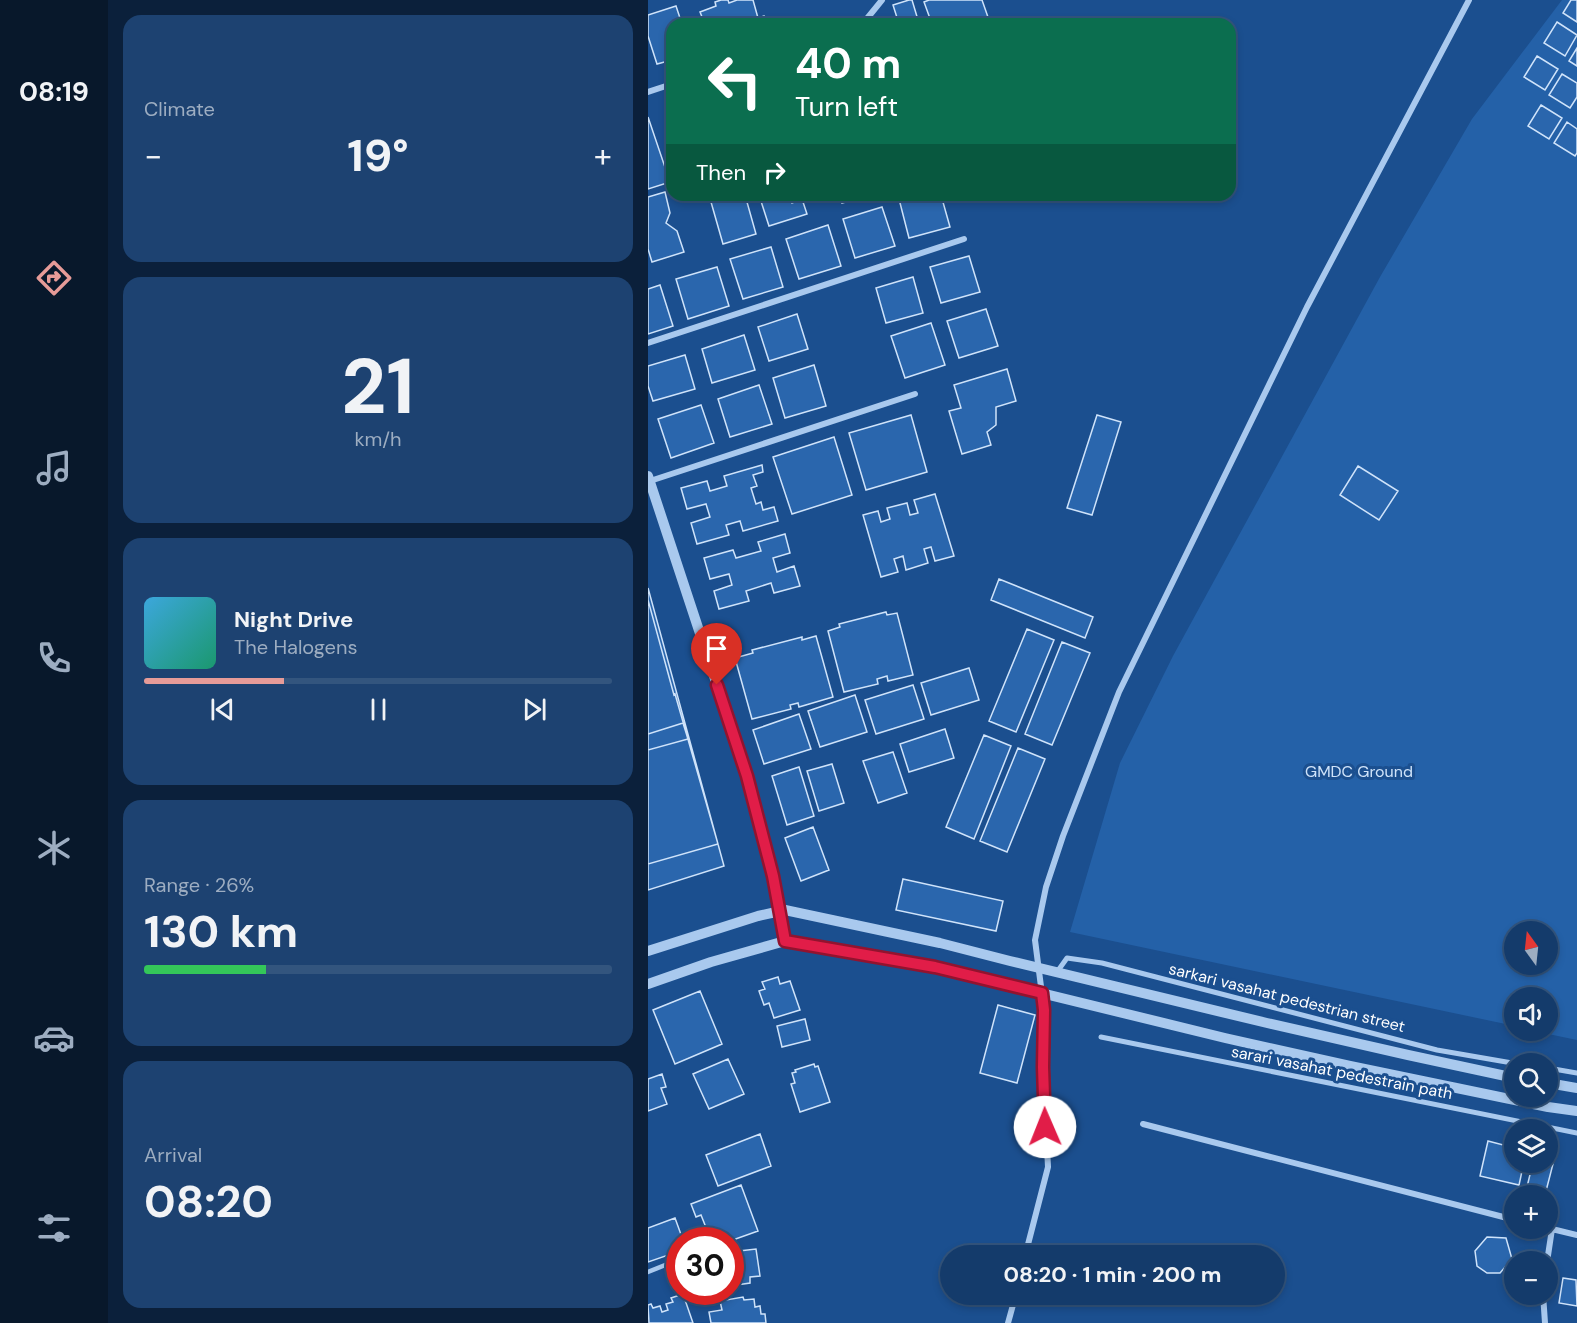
<!DOCTYPE html>
<html lang="en">
<head>
<meta charset="utf-8">
<style>
  :root { --surface:#143b6b; --page:#1d4271; --text:#f1f3f6; --muted:#9dadc1; --line:#33557e; --accent:#e69b98 }
  body { margin:0; font-family:"DM Sans",sans-serif; background:var(--page); color:var(--text); height:100vh; display:flex; flex-direction:column; font-size:22px; white-space:nowrap }
  * { box-sizing:border-box; margin:0 }
  p { font-size:20px; color:var(--muted) }
  .icon { flex:none; width:33px; height:33px; fill:none; stroke:currentColor; stroke-width:2; stroke-linecap:round; stroke-linejoin:round }
  .map { position:relative; flex:1; overflow:hidden }
  .details { display:flex; flex-direction:column; gap:15px; padding:15px; background:#0b203b; width:540px }
  .details>* { flex:none }
  .hud { position:absolute; left:18px; top:18px; width:570px; height:183px; border-radius:18px; box-shadow:0 3px 9px #0003,0 0 0 2px var(--line); background:#0b6e4f; color:#fff; overflow:hidden }
  .needle { width:39px; rotate:345deg }
  .fabs { position:absolute; left:856px; top:921px; display:grid; gap:12px }
  .fabs a { display:grid; place-items:center; width:54px; height:54px; border-radius:50%; background:var(--surface); box-shadow:0 3px 9px #0003,0 0 0 2px var(--line); font-size:30px }
  .speed { position:absolute; left:18px; top:1227px; display:flex; gap:12px; font-size:30px; font-weight:700; text-align:center }
  .speed>* { display:grid; place-content:center; width:78px; height:78px; border-radius:50%; background:var(--surface); box-shadow:0 3px 9px #0003,0 0 0 2px var(--line); line-height:1 }
  .speed .limit { border:9px solid #d22; background:#fff; color:#111 }
  .pin { position:absolute; display:grid; place-items:center; width:51px; height:51px; color:#fff; margin:-62px -26px; border-radius:50% 50% 50% 0; rotate:-45deg; box-shadow:0 0 6px #0007 }
  .pin .icon { rotate:45deg }
  .me { position:absolute; width:66px; margin:-33px; rotate:359deg; stroke-linejoin:round; filter:drop-shadow(0 0 4px #0008) }
  .turn { display:flex; align-items:center; gap:21px; height:126px; padding:0 30px; font-size:27px }
  .turn .icon { width:78px; height:78px; stroke-width:2.5 }
  .turn b { display:block; font-size:42px; line-height:51px }
  .then { display:flex; align-items:center; height:57px; padding:0 30px; background:#0003; gap:12px; font-size:22px }
  .big { font-size:45px; font-weight:700; line-height:1.1 }
  .details .card { flex:1; display:flex; flex-direction:column; justify-content:center; gap:9px; min-width:0; padding:0 21px; border-radius:18px; background:var(--page) }
  .details .dial { align-items:center; gap:0 }
  .dial b { font-size:78px; line-height:1 }
  .song { display:flex; align-items:center; gap:18px }
  .cover { width:72px; height:72px; border-radius:9px; background:linear-gradient(135deg,hsl(200 70% 55%),hsl(160 70% 35%)) }
  .played { height:6px; border-radius:3px; background:linear-gradient(90deg,var(--accent) 30%,var(--line) 30%) }
  .keys { display:flex; justify-content:space-around; direction:ltr }
  .heat { display:flex; justify-content:space-between; align-items:center; font-size:33px; direction:ltr }
  .charge { height:9px; border-radius:4px; background:linear-gradient(90deg,#34c759 26%,var(--line) 0) }
  .trip { position:absolute; left:292px; top:1245px; width:345px; height:60px; border-radius:30px; background:var(--surface); box-shadow:0 3px 9px #0003,0 0 0 2px var(--line); font-weight:700; line-height:60px; text-align:center }
  main { display:flex; flex:1; min-height:0 }
  .menu { display:flex; flex-direction:column; width:108px; justify-content:space-around; align-items:center; background:#08182b; color:var(--muted) }
  .menu .icon { width:42px; height:42px }
  .menu .current { color:var(--accent) }
  .menu b { font-size:27px; color:var(--text) }
  .map>svg:first-child { display:block }
</style>
</head>
<body>
<main>
<nav class="menu">
<b>08:19</b>
<svg class="icon current" aria-label="directions" viewBox="0 0 24 24"><path d="M12 3l9 9-9 9-9-9zM9 14v-3h6M13 9l2 2-2 2"/></svg>
<svg class="icon" aria-label="music" viewBox="0 0 24 24"><path d="M9 18V5l10-2v13"/><circle cx="6" cy="18" r="3"/><circle cx="16" cy="16" r="3"/></svg>
<svg class="icon" aria-label="phone" viewBox="0 0 24 24"><path d="M5 4h4l2 5-3 2q2 4 5 5l2-3 5 2v4C11 20 4 13 5 4z"/></svg>
<svg class="icon" aria-label="climate" viewBox="0 0 24 24"><path d="M12 3v18M4 7l16 10M4 17L20 7"/></svg>
<svg class="icon" aria-label="car" viewBox="0 0 24 24"><path d="M5 17H2v-5l4-1 3-4h7l3 4 3 1v5h-3M9 17h6M6 11h13"/><circle cx="7" cy="17" r="2"/><circle cx="17" cy="17" r="2"/></svg>
<svg class="icon" aria-label="filters" viewBox="0 0 24 24"><path d="M4 7h16M4 17h16"/><circle cx="9" cy="7" r="2"/><circle cx="15" cy="17" r="2"/></svg>
</nav>
<section class="details">
<div class="card"><p>Climate</p>
<div class="heat"><a>−</a><b class="big">19°</b><a>+</a></div>
</div>
<div class="card dial"><b>21</b><p>km/h</p></div>
<div class="card">
<div class="song"><i class="cover"></i><div><b>Night Drive</b><p>The Halogens</p></div></div>
<div class="played"></div>
<div class="keys"><svg class="icon" aria-label="previous" viewBox="0 0 24 24"><path d="M18 5L8 12l10 7zM5 5v14"/></svg><svg class="icon" aria-label="pause" viewBox="0 0 24 24"><path d="M8 5v14M16 5v14"/></svg><svg class="icon" aria-label="next" viewBox="0 0 24 24"><path d="M6 5l10 7-10 7zM19 5v14"/></svg></div>
</div>
<div class="card"><p>Range · 26%</p><b class="big">130 km</b><div class="charge"></div></div>
<div class="card"><p>Arrival</p><b class="big">08:20</b></div>
</section>
<div class="map">
<svg width="929" height="1323" viewBox="0 0 929 1323">
  <rect width="100%" height="100%" fill="#1b4f8f"/>
  <path fill="#2461a8" fill-rule="evenodd" d="M914,0H929V1040L886,1031L900,1030V998H867V1026L422,932L472,763L525,656L732,277L824,119ZM867,932H900V964H867Z"/>
  <path fill="#2a66ad" stroke="#cfe3fa" stroke-width="1.5" d="M73,0H80L81,3L89,0H105L110,18L116,16L119,24H50L48,18L54,17L52,12L68,6L67,2Z
    M261,0H264L270,20L251,24L245,5Z
    M281,0H334L341,20L329,24H284L276,2Z
    M923,0H929V22L915,13Z
    M28,6L34,24H24V60L9,64L0,36V15Z
    M909,22L929,35L917,56L896,43Z
    M929,48V66L921,61Z
    M889,56L910,69L897,90L876,77Z
    M914,74L929,83V97L922,108L901,95Z
    M893,105L914,118L901,139L880,126Z
    M0,117L22,182L0,189Z
    M919,122L929,129V153L927,156L906,143Z
    M17,192L22,213L18,223L29,231L36,252L4,262L0,249V197Z
    M61,195H97L108,234L75,244Z
    M111,195H142L144,203L154,199L159,214L121,226Z
    M192,195H223L194,203Z
    M265,195H293L302,227L261,238L251,199Z
    M234,207L247,246L207,258L195,219Z
    M180,225L193,266L151,279L138,239Z
    M123,247L135,287L95,299L82,259Z
    M321,256L332,292L293,303L282,267Z
    M69,267L81,306L40,319L28,279Z
    M265,277L275,313L238,323L228,288Z
    M12,285L25,326L0,334V289Z
    M338,309L350,346L311,358L299,321Z
    M149,314L160,349L121,361L110,327Z
    M283,323L297,365L257,378L243,336Z
    M96,335L107,370L64,383L54,349Z
    M37,355L47,389L5,401L0,386V366Z
    M166,365L178,406L137,418L125,378Z
    M359,369L368,401L348,407V425L339,432L343,445L314,454L301,411L313,408L306,385Z
    M111,385L124,424L82,437L70,399Z
    M53,405L66,443L23,458L10,419Z
    M263,415L279,472L218,490L201,433Z
    M449,415L473,422L444,515L419,508Z
    M186,437L204,495L144,514L125,457Z
    M114,465L115,472L105,475L109,486L103,488L108,504L113,502L115,510L126,507L130,521L95,531L92,521L78,525L81,535L49,544L43,523L62,517L58,504L39,509L33,488L59,481L62,491L79,486L76,476Z
    M710,466L750,491L731,520L692,495Z
    M287,494L306,556L287,561L283,547L276,549L280,563L258,570L255,556L246,559L250,572L233,577L215,515L230,511L233,522L242,519L239,508L259,503L262,515L270,513L266,500Z
    M137,534L142,553L125,558L129,572L146,566L152,586L126,593L123,583L98,591L101,601L71,609L66,591L84,585L81,574L62,579L56,558L85,550L88,558L113,551L110,542Z
    M351,579L445,617L437,638L343,600Z
    M0,588L76,866L0,890Z
    M0,600L26,695L27,694L70,844L0,864Z
    M238,612L239,615L249,613L265,675L240,681L239,676L229,679L230,684L196,692L180,631L192,627L191,624Z
    M379,629L406,640L368,732L341,721Z
    M168,636L185,697L151,707L150,703L142,705L143,709L104,719L87,658L105,653L104,650L154,637V640Z
    M414,642L442,653L404,745L377,734Z
    M321,668L331,700L283,715L273,683Z
    M265,685L276,719L228,734L217,700Z
    M207,695L219,732L172,747L160,711Z
    M151,714L163,749L116,764L105,730Z
    M35,723L40,739L0,750V734Z
    M297,729L306,758L261,772L252,744Z
    M336,735L363,746L326,839L298,827Z
    M370,748L397,759L359,852L332,841Z
    M245,752L259,793L230,803L215,761Z
    M184,764L196,803L171,811L159,771Z
    M151,767L166,816L139,825L124,776Z
    M165,827L181,870L153,881L137,838Z
    M255,879L355,901L348,931L248,910Z
    M130,977L132,984L142,981L152,1010L126,1018L121,1003L116,1005L111,991L117,989L114,982Z
    M52,991L74,1044L27,1064L5,1010Z
    M350,1005L387,1015L369,1083L332,1073Z
    M157,1019L162,1040L134,1047L129,1026Z
    M80,1059L96,1094L61,1109L45,1074Z
    M166,1064L167,1067L170,1066L182,1102L152,1112L143,1084L147,1083L144,1073L148,1072L147,1070Z
    M14,1074L18,1087L13,1088L19,1104L0,1111V1079Z
    M112,1134L123,1166L70,1186L58,1155Z
    M840,1141L867,1148V1162H876L871,1185L832,1176Z
    M900,1158L906,1160L898,1191L879,1187L885,1162H900Z
    M93,1185L110,1231L82,1241L56,1240L53,1232L59,1230L53,1215L48,1217L43,1204Z
    M27,1218L35,1240H32V1251L0,1262V1228Z
    M839,1237L858,1238L864,1259L852,1273H839L829,1266L827,1251Z
    M108,1249L112,1276L102,1277V1283L82,1286V1252Z
    M915,1278L928,1280L929,1306L911,1303Z
    M35,1294L45,1323H1L0,1305L3,1304L5,1308L12,1306L14,1312L20,1310L18,1304L25,1302L23,1298Z
    M95,1297L96,1300L106,1299L107,1307L112,1306L113,1314H117L118,1323H63L61,1312L74,1310L72,1301Z"/>
  <g fill="none" stroke-linecap="round" stroke-linejoin="round">
    <path stroke="#a9c9ee" stroke-width="4.5" d="M0,1272L32,1259"/>
    <path stroke="#a9c9ee" stroke-width="5" d="M409,972L419,958L454,963L789,1050L870,1064
      M453,1037L929,1133
      M900,1068L929,1073"/>
    <path stroke="#a9c9ee" stroke-width="6" d="M207,24L217,21L234,0
      M0,92L24,84
      M0,343L316,239
      M2,481L267,394
      M495,1124L867,1220
      M377,1256L400,1167L395,1067L396,1010L387,940L398,887L415,836L471,692L659,307L821,0
      M899,1262L904,1229L929,1235
      M895,1294L897,1323
      M360,1323L368,1294"/>
    <path stroke="#a9c9ee" stroke-width="10" d="M0,476L99,776L125,876L137,941
      M0,951L110,916L137,910L292,943L362,961L619,1023L760,1055L867,1078
      M0,984L63,962L137,941L287,967L577,1038L702,1066L900,1107L929,1111
      M900,1083L929,1088"/>
  </g>
  <g fill="none" stroke-linecap="round" stroke-linejoin="round">
    <defs>
      <path id="route" d="M69,685L99,776L125,876L137,941L287,967L394,993L396,1010L395,1067L397,1127"/>
    </defs>
    <use href="#route" stroke="#92132f" stroke-width="15"/>
    <use href="#route" stroke="#e11d48" stroke-width="10"/>
  </g>
  <g text-anchor="middle" stroke-width="6" stroke-linejoin="round" paint-order="stroke">
    <g font-size="16" fill="#cfe3fa" stroke="#1b4f8f">
      <text x="711" y="777">GMDC Ground</text>
    </g>
    <g font-size="16" fill="#fff" stroke="#1b4f8f">
      <text transform="translate(639 997) rotate(14)" y="6">sarkari vasahat pedestrian street</text>
      <text transform="translate(694 1072) rotate(11)" y="6">sarari vasahat pedestrain path</text>
    </g>
  </g>
</svg>
<div class="fabs">
<a><svg class="needle" viewBox="-14 -14 28 28"><path d="M0-13l5 13h-10z" fill="#e53935"/><path d="M0 13l5-13h-10z" fill="#9dadc1"/></svg></a>
<a><svg class="icon" aria-label="sound" viewBox="0 0 24 24"><path d="M4 9h4l5-4v14l-5-4H4zM17 9q2 3 0 6"/></svg></a>
<a><svg class="icon" aria-label="search" viewBox="0 0 24 24"><circle cx="10" cy="10" r="6"/><path d="M15 15l6 6"/></svg></a>
<a><svg class="icon" aria-label="layers" viewBox="0 0 24 24"><path d="M12 4l9 5-9 5-9-5zM3 14l9 5 9-5"/></svg></a>
<a>+</a>
<a>−</a>
</div>
<div class="speed"><div class="limit">30</div></div>
<div class="pin" style="left:69px;top:685px;background:#d93025"><svg class="icon" aria-label="arrive" viewBox="0 0 24 24"><path d="M6 21V4h12l-3 4 3 4H6"/></svg></div>
<svg class="me" style="left:397px;top:1127px" viewBox="-20 -20 40 40"><circle r="19" fill="#fff"/><path d="M0-13L10 11 0 6-10 11z" fill="#e11d48"/></svg>
<div class="trip">08:20 · 1 min · 200 m</div>
<div class="hud">
<div class="turn"><svg class="icon" aria-label="left" viewBox="0 0 24 24"><path d="M17 20v-9H6M10 6l-5 5 5 5"/></svg><div><b>40 m</b>Turn left</div></div>
<div class="then">Then<svg class="icon" aria-label="right" viewBox="0 0 24 24"><path d="M7 20v-9h11M14 6l5 5-5 5"/></svg></div>
</div>
</div>
</main>
</body>
</html>
